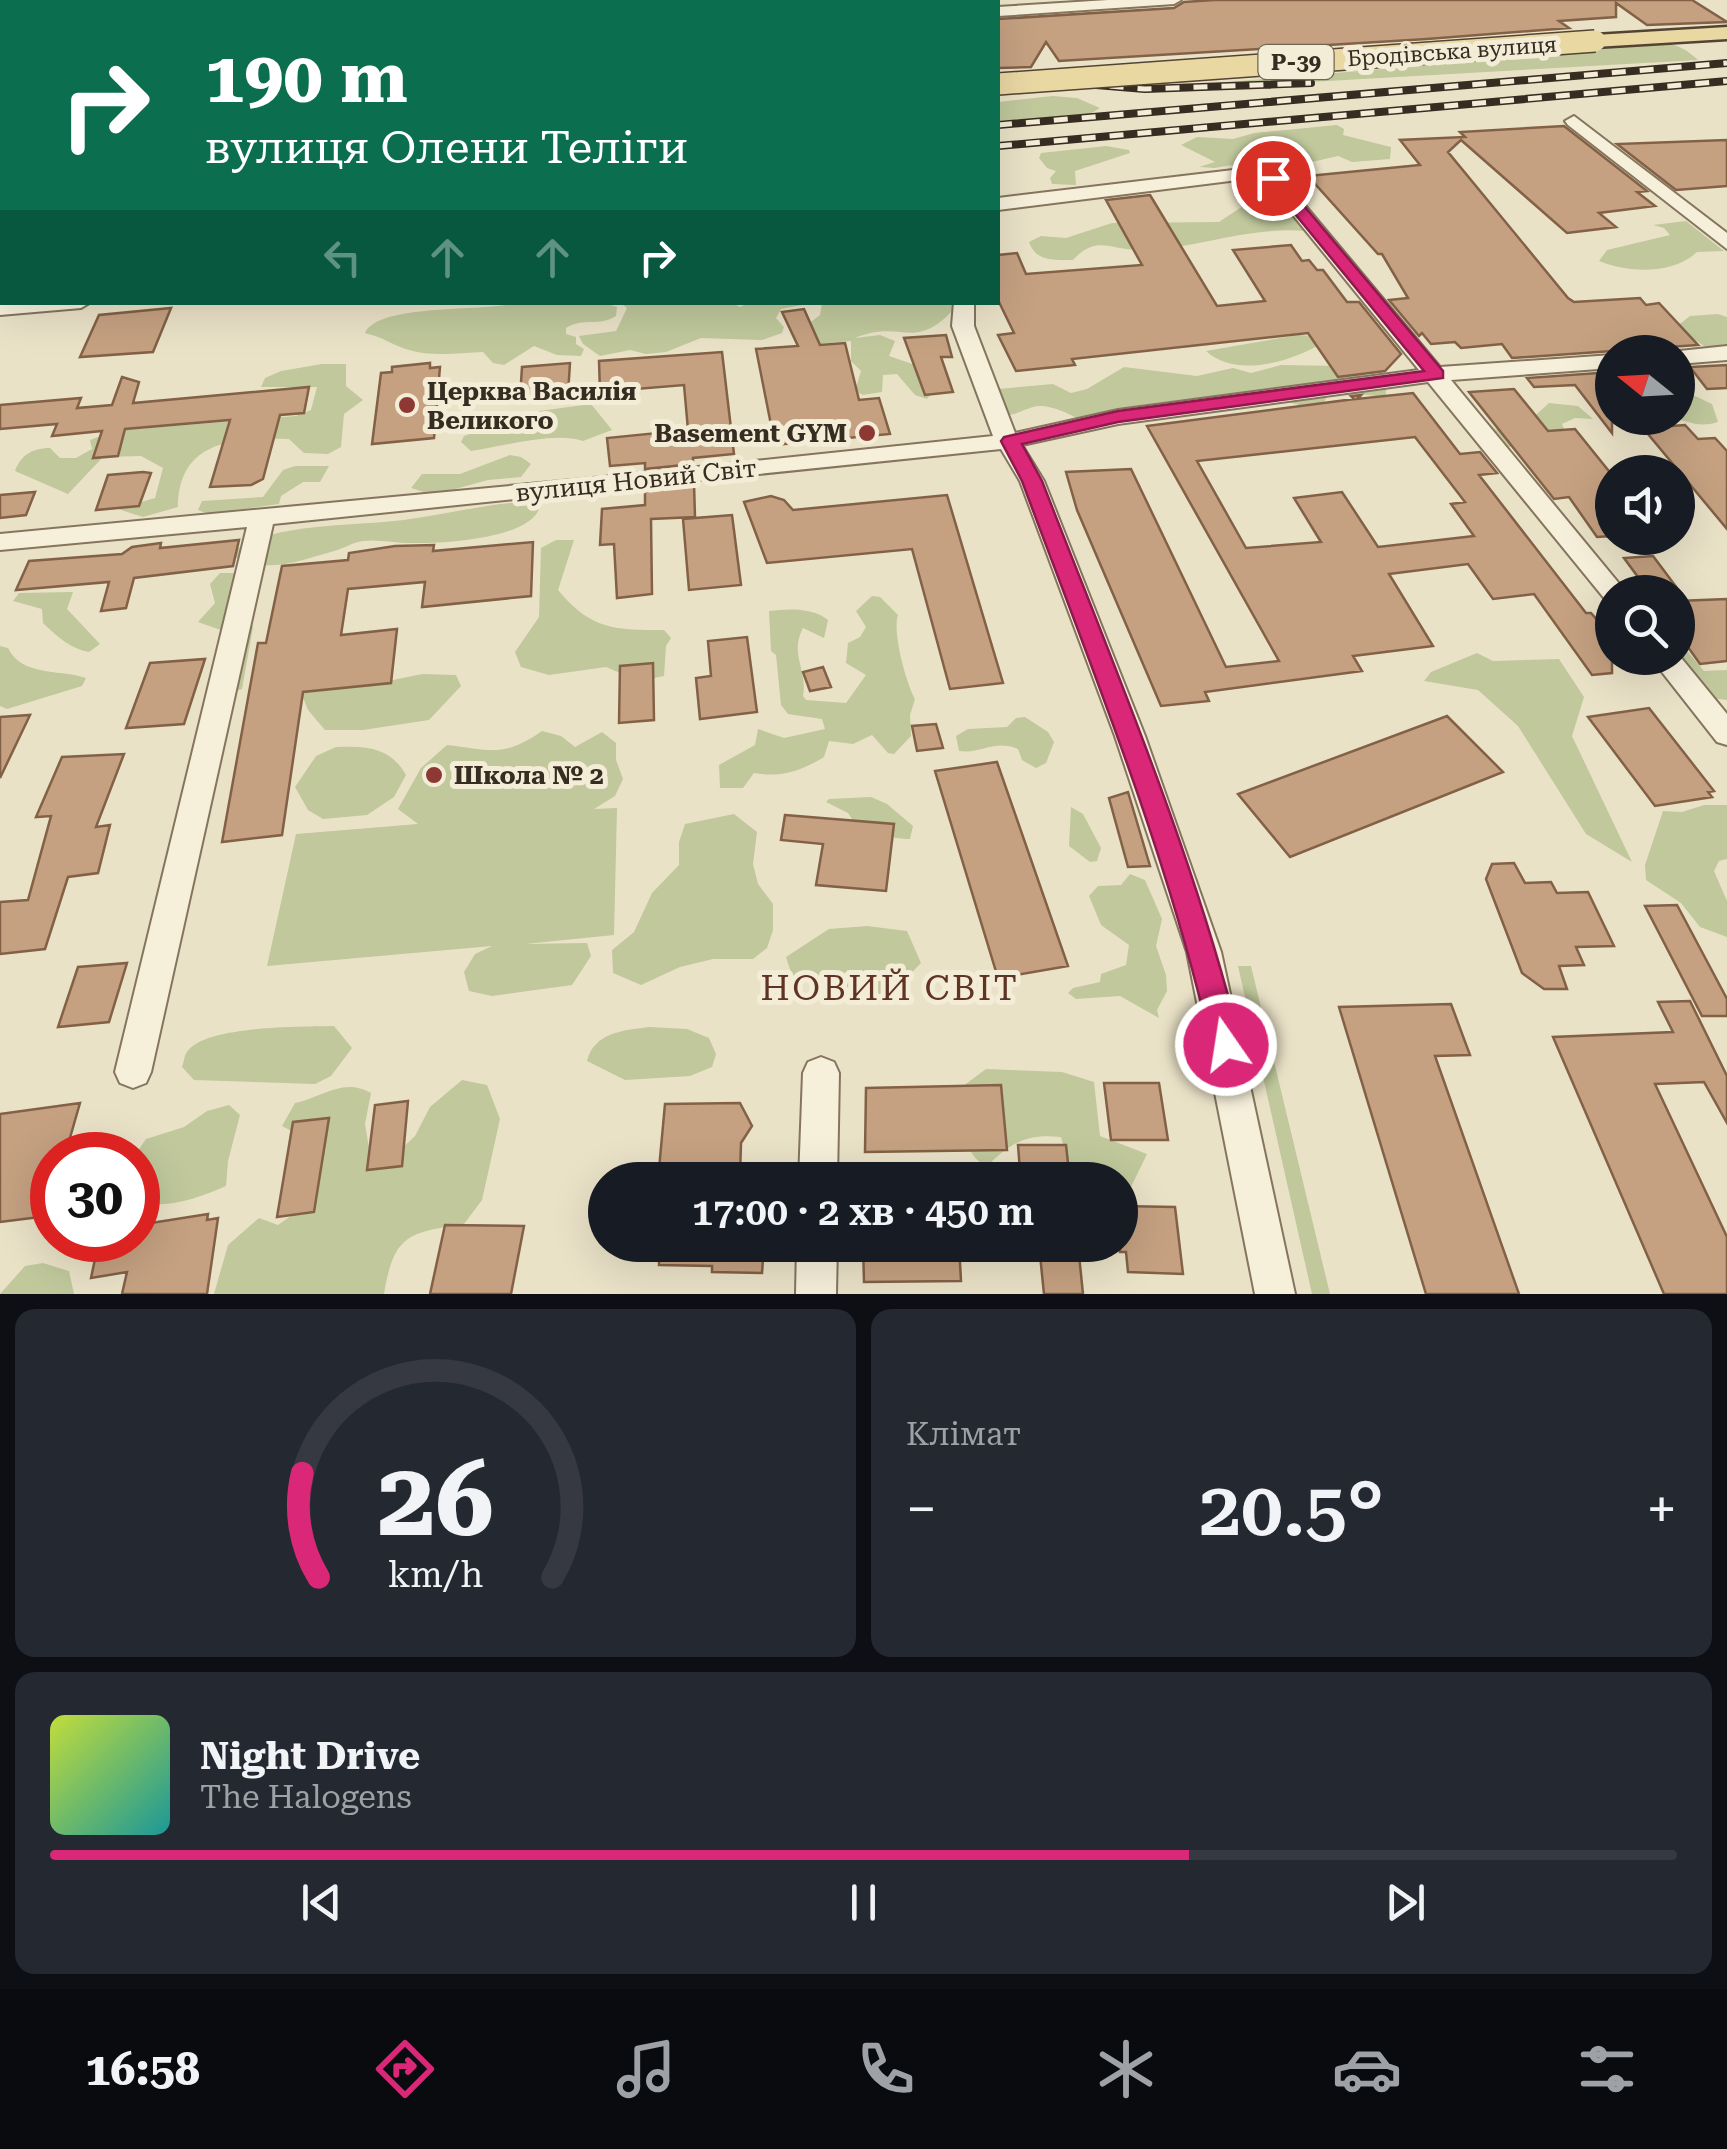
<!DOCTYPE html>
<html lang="uk">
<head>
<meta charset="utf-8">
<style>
  :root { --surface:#171b24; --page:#242831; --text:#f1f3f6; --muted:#9ea1a6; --line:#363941; --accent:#db2777 }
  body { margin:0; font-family:"Roboto Serif",serif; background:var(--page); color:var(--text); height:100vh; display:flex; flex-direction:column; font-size:38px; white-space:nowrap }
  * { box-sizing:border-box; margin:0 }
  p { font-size:32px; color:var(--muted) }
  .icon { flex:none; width:55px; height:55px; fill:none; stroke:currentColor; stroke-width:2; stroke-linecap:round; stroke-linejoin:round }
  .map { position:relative; height:1294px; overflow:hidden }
  .drawer { display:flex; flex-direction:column; gap:15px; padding:15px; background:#0d0f14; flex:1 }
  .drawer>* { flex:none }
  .guide { position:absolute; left:0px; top:0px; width:1000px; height:305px; box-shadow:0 10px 40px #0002; background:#0b6e4f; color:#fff; overflow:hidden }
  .needle { width:65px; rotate:288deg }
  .buttons { position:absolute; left:1595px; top:335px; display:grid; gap:20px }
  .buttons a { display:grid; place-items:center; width:100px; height:100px; border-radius:50%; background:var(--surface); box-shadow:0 10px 40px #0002; font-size:50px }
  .speed { position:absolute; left:30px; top:1132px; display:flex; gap:20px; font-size:50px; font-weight:700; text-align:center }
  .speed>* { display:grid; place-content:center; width:130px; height:130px; border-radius:50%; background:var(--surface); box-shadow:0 10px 40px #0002; line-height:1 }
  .speed .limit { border:15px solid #d22; background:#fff; color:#111 }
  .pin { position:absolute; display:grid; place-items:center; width:85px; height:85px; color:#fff; margin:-42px; border:5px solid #fff; border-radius:50%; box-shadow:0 2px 10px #0007 }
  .me { position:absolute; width:110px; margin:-55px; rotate:347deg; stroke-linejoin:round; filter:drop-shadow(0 0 8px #0008) }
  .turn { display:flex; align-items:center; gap:35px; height:210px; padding:0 40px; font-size:45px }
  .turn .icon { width:130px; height:130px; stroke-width:2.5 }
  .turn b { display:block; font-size:70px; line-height:85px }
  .lanes { display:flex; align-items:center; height:95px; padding:0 40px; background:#0003; justify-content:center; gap:50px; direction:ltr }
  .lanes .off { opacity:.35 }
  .big { font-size:75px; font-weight:600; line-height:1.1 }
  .drawer .card { flex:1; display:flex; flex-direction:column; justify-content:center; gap:15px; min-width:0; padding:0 35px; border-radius:20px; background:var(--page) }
  .drawer .dial { align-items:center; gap:0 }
  .dial svg { height:260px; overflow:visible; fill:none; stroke:var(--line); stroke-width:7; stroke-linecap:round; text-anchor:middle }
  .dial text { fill:var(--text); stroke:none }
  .song { display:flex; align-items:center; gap:30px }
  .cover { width:120px; height:120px; border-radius:15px; background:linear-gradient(135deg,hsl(70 70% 55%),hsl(180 70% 35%)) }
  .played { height:10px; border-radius:5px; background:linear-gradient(90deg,var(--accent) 70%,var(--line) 70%) }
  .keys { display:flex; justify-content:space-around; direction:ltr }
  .heat { display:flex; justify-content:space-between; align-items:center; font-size:55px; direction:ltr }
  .drawer .tiles { flex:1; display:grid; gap:15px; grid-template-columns:1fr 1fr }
  .card:last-child { grid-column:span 2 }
  .trip { position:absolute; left:588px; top:1162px; width:550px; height:100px; border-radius:50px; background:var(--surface); box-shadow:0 10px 40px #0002; font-weight:600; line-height:100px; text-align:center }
  .menu { display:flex; height:160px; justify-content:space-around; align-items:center; background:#090b0e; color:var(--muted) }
  .menu .icon { width:70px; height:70px }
  .menu .selected { color:var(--accent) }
  .menu b { font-size:45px; color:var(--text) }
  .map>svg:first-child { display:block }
</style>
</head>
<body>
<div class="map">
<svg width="1727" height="1294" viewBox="0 0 1727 1294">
  <rect width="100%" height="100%" fill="#eae2c7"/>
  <path fill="#c0c89c" d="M1648,42C1670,42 1682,45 1698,60L1167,90L1168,87L1430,65L1446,59L1469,61Z
    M1053,96L1077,98L1100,108L1090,114L998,121V102Z
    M1337,125L1344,129L1343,135L1391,147L1390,159L1352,162L1338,156L1294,166L1266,159L1215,168L1199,167L1215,162L1181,145L1197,137L1233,139L1254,133Z
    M1106,146L1129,150L1130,153L1075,171L1076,185L1052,184L1050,178L1056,171L1047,168L1039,158L1041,153Z
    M1278,197L1286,200L1305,231C1250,226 1198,248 1144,250C1112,252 1098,233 1073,260C1054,260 1036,262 1029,242L1041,236L1066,238L1112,223L1219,222L1246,204Z
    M1686,221L1724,251L1697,252C1672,275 1630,273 1599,261L1607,250L1670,235L1664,228L1653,225Z
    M731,302L740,307L748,303H813L781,309L776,318L784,327L782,333L762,340L701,338L666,352L646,354L630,350L600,356L583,344L579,336L616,331L627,308L621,303Z
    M955,302L956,307C913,354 904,318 855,338L880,335L895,341L889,356L921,367L930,395L927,399L915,395L897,374L883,375L882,392L863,395L855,391L861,371L851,361V341L817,344L803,328L820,315L822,303Z
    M515,303H605L617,307L616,316C599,327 583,317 566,328V334L576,337V344L584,349L581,356L557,355L534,346L504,365L493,363L483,352C459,353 433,357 409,350C391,345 384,337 365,333C378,303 484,312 515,303Z
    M1718,314L1727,317V347L1704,346L1676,327L1690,316Z
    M1298,335L1313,336L1323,343C1292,361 1237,379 1206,351Z
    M322,364H346V386L363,400L344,414L341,447L328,454L304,453L289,439C235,438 179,439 178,507L143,517L118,509L155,498L163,468L141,456L103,457L68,494L15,471C21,454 34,448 50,448L60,458H76L92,449L90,440L114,431L296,416L311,410L317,387H261L265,378L281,371Z
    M1281,365L1341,366L1387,386L1385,397L1330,391L1324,402L1312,408L1271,398L1164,407L1145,405L1081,421C1069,413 1047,403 1033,407C1016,412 1013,418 993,414L998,389L1053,384L1071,393L1087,389L1124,367L1197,376L1233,368L1251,373Z
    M1678,382L1693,395L1712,404L1718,422C1695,429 1690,419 1668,419C1648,419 1630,427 1610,424L1603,408L1612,409V418H1678Z
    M1462,395L1495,429L1515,434L1549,403L1578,406L1593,419L1575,418L1562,424L1566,433L1502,449Z
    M591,404L612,430L583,441C554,431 501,447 471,451L461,442L464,436L532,412Z
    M510,455L521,457L531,464L521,477L488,480L433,495L411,488L422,474H460Z
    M295,466H329L320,482H303L281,496L279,504L209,514L198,510L202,501L263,497L283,470Z
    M524,502L539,509C528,539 440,544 410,543C395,543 377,539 363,541C353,542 343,549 334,551C299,561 262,576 230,554C269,521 359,527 410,519C448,514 486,504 524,502Z
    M556,540H574L558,590C591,630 615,630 664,630L671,638L666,646L664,676L639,681L606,667L549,675L521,667L515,652L539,617L541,548Z
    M220,573H239L238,597L253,627L242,689L219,695L229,633L198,622L215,603L210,584Z
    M73,592L67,609L100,644L89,652C71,649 56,636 43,623L42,609L13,601L19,593Z
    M872,596L880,597L898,615C892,631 906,683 915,699L910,715L911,736L894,754L888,753L872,735L853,744L829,741L824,757C801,771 781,778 754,773L743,788H720L719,765L755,745L758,729L784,738L825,729L822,719L788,714L781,705L776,655L771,651L769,611C788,609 812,607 828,620L824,638L803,628C789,654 808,671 803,696L806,700L846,703L866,675L846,663L848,643L860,637L866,627L856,611Z
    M0,646L8,648C22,677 60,669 86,678L82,686L7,709L0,706Z
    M1678,648L1688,652L1704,671L1727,670V700L1712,698L1667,658H1678Z
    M1477,653L1493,661L1559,659L1584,697L1572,736L1632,862L1586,834L1518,726L1478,690L1424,681L1431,672Z
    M422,674L456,675L461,686L429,720L363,730H325L308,710L299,688L364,686Z
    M1025,717L1048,732L1054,742L1046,763L1036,768L1022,760L1018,749C994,739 982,754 959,751L956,736L968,729L1007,727L1016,718Z
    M542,731L561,736L575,747L602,732L616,743V760L623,779L615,796L594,809L617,808L614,935L525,944L587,943L591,956L572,985L492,996L469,991L464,972L475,954L492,946L267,966L296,834L418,824L398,809L421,768L447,745C491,750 503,758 542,731Z
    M336,747C367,746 390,747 406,775L394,797L367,815L323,819L308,810L295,787L316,756Z
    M871,797L887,804L913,826L910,839C890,840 876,829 856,825L848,813L826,802L829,799Z
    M1704,805H1727V859L1719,861L1714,871L1727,901V937L1700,927L1681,903L1646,880L1645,865L1663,811L1682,812Z
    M1071,807L1083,814L1101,848L1097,861L1090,862L1069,846Z
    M734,814L757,832L753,864L758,884L773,904V930L767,948L753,959H713L680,967L641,985L613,973L612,950L634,932L652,893L679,865V842L685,824Z
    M1130,874L1145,880L1162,919L1156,946L1166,975L1167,991L1157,1010L1159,1018L1120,996L1076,999L1068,993L1073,988L1100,982L1101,974L1126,965L1129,945L1101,925L1089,896L1098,886L1121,885Z
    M867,926L907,931L921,963L890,995L859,993L793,979L786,957L829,929Z
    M1238,966H1251L1330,1294H1312Z
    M334,1026L352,1048L331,1076L315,1084L194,1080L182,1067C184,1062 184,1056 187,1052C204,1025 303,1027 334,1026Z
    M650,1027L687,1029L709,1038L716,1054L712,1067L690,1076L625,1080L587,1061C594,1032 625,1030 650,1027Z
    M986,1069L1062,1072L1094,1082L1100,1136L1147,1154L1131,1187L1120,1189V1180H1073L1061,1137C1025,1133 1010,1144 986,1167C961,1151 960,1119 955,1092Z
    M462,1080L487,1085L500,1119L482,1200L464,1224C408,1233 394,1234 384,1294H214L228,1245L259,1218L278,1225L302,1208L303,1137L282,1126L295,1103C323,1097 343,1077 371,1093L365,1124L370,1154L397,1153L415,1136L430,1107Z
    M229,1105L240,1115L228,1161L226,1186C197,1198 168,1210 138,1201L135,1155L146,1139L184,1127L207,1111Z
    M43,1263L69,1271L74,1294H0L25,1266Z"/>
  <path fill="#c5a181" stroke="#826146" stroke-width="2.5" fill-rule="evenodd" d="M1214,0H1692L1727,22L1647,25L1616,3V17L1559,21L1569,28L1427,39L1059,61L1046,42L1031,67L998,68V19L1174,8L1184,2Z
    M1564,126L1647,191L1637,192L1655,206L1599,213L1616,227L1567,233L1461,140L1448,152L1568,298L1574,302L1640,298L1646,305L1659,303L1698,345L1512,358L1502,344L1461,348L1455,342L1431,344L1422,333L1419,336L1389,300L1408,298L1382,254H1378L1308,176L1420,165L1400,140L1465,137L1460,132Z
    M1727,140V186L1676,190L1617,144Z
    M1150,195L1217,306L1265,301L1233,250L1291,245L1302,261L1309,260L1317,270H1323L1347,302H1359L1401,354L1385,371L1338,377L1308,333L1072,359L1075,365L1016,371L998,335L1014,333L998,300V255L1017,253L1026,274L1142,265L1106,200Z
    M171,308L153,352L80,357L99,315Z
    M804,309L820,345L845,343L859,400L879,398L890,434L775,445L756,349L798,346L782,312Z
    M946,335L952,357H941L953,392L925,395L904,338Z
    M722,352L734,454L693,458V464L645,469V463L610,466L607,438L688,430L684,385L600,392L599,361Z
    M430,363V368L440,367L434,438L372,444L381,373L392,372V367Z
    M570,363L568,394L520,398L522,367Z
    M1727,365V388L1707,389L1690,367Z
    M1612,372V433L1575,385L1534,387L1527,378Z
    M122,377L139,382L133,403L309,387L304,413L280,415L263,479L251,485L210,487L230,420L125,429L118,456L93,458L102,431L52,436L57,424L0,429V405L81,398L77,408L112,405Z
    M1514,389L1548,431L1575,429L1612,475V536L1597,537L1569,497L1554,499L1469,392Z
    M1413,393L1460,454L1480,452L1497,473L1479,475L1586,613H1591L1612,637V673L1592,675L1534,594L1493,599L1468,564L1389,574L1433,646L1353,656L1362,671L1205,692L1209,701L1161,706L1077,510L1066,472L1131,469L1226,667L1279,661L1147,426L1354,399L1351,396L1361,395L1357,399ZM1415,437L1465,502L1451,504L1474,536L1378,547L1342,492L1294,498L1321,542L1246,548L1197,461Z
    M1685,425L1698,439L1715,438L1727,451V529L1643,428Z
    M143,472L151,473L139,506L96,510L108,475Z
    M694,484L695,517L651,519L652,594L617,598L614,544L600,545L602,509L645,505V489Z
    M35,492L26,515L0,518V495Z
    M947,495L1003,683L950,689L912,549L767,563L744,502L771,496L784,500L793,510Z
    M732,515L741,585L689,590L683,519Z
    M239,540L233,566L134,578L126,608L101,611L109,582L16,590L29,561L122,554L132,547L161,543L160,548Z
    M533,542L531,596L422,607L425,582L348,589L341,635L397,629L391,683L303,692L282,835L222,842L258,643H266L282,566L348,560L349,553L395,546L434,545L433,551Z
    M1653,556L1680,592H1649L1624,558Z
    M1727,599V661L1700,664L1678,633V601Z
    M747,637L757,712L700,719L696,678L711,676L708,641Z
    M205,659L184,724L126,728L150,663Z
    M653,663L654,720L619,723L620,666Z
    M823,667L831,687L810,691L803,672Z
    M1649,708L1714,791L1708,792L1712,797L1655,806L1588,717Z
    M30,715L0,778V717Z
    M1447,716L1503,772L1290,857L1238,794Z
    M936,724L943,748L917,751L912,726Z
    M124,754L96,827L110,825L98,873L68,877L45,949L0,954V902L28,900L51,816L36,817L62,757Z
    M997,762L1068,966L998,978L935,771Z
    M1128,792L1150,866L1128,867L1109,798Z
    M785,815L894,824L886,891L816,885L823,844L781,840Z
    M1514,863L1525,883L1551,882L1557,893L1588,892L1614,946L1576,947L1584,965L1559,966L1567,989H1544L1522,973L1486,879L1492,864Z
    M1677,905L1727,999V1016H1702L1645,906Z
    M127,963L109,1022L58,1027L78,967Z
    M1690,1001L1727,1076V1123L1704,1082L1655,1084L1727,1237V1294H1664L1553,1037L1673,1032L1658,1002Z
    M1451,1004L1470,1055L1435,1056L1519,1294H1426L1339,1007Z
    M1104,1083H1159L1168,1140H1111Z
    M1001,1085L1007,1150L865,1152L866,1088Z
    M408,1101L402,1166L367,1170L375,1105Z
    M80,1103L65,1155H52V1197L47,1216L0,1222V1114Z
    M740,1103L752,1126L741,1143L740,1176L658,1180L665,1104Z
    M329,1118L314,1212L277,1217L293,1122Z
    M1018,1145H1066L1069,1172L1020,1171Z
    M1121,1206L1175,1207L1183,1274L1128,1272L1126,1252H1120V1230H1124Z
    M208,1214L207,1220L218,1218L207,1294H122L127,1272L91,1278L99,1240H138V1225Z
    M445,1225L524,1226L511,1294H430Z
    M659,1245H764L762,1273L712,1272V1266L659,1265Z
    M863,1245H959L961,1281L864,1282Z
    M1039,1245H1078L1083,1294H1044Z"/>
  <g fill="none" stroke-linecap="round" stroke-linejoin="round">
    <defs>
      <path id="minor" d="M99,0H113V2H99Z
        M843,0H857L858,2H844Z
        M1108,0H1181L1174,4L998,16V7Z
        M1574,116L1727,233V249L1568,125L1565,121Z
        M1267,166L1273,167L1440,367L1612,355V368L1451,380L1626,592H1612V601L1604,598L1428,382L1118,424L1022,445L1044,481L1145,736L1221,952L1295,1294H1255L1187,952L1115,736L1020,481L1001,449L273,524L151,1072L146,1083L133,1088L120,1083L115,1072L247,527L0,550V534L583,479L993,436L952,326L954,302H974V326L1015,433L1118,410L1419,370L1262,177L998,210V198Z
        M91,302L81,308L0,315V303Z
        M1727,346V360L1678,364V352H1670Z
        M1678,654L1727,714V745L1717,742L1651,658H1678Z
        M821,1057L834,1062L839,1073L837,1180H799L803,1073L808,1062Z
        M797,1245H837L836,1294H796Z"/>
      <path id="major" d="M1727,27V39L1595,47L1585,41L1595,35Z
        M0,161H2V175H0Z"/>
    </defs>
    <use href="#minor" stroke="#85755e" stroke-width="4"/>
    <use href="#major" stroke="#534332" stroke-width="5"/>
    <use href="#minor" fill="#f6efda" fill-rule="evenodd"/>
    <use href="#major" fill="#ead8a3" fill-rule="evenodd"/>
    <defs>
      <path id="rail" d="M752,0L757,2
        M998,77L1145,89L1311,83
        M998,125L1727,63
        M998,146L1727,81"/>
    </defs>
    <use href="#rail" stroke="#362c21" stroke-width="8"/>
    <use href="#rail" stroke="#f3ecd6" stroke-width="5" stroke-dasharray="14" stroke-linecap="butt"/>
    <defs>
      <path id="major-bridge" d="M998,84L1595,41"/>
    </defs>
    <use href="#major-bridge" stroke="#534332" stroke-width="24" stroke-linecap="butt"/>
    <use href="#major-bridge" stroke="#ead8a3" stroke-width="21"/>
  </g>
  <path fill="#db2777" stroke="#8e194d" stroke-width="2.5" d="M1268,175H1278L1443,371V378L1118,422L1022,444L1042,481C1114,667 1193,851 1241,1045L1236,1054L1226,1058L1216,1054L1211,1045C1167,851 1091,667 1022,481L1001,441L1004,437L1118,411L1424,371L1268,181Z"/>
  <g fill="#8e3834" stroke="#f3ecd6" stroke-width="4">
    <circle cx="407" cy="405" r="10"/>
    <circle cx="867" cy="433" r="10"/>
    <circle cx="434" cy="775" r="10"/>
  </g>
  <g text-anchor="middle" stroke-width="10" stroke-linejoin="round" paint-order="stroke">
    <g font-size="22" fill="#362c21" stroke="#f3ecd6">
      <text transform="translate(1452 51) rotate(-4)" y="8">Бродівська вулиця</text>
    </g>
    <rect fill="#f3ecd6" stroke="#6f6657" stroke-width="2.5" x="1258.5" y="45" width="75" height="34" rx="8"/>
    <g font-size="22" font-weight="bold" fill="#362c21">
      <text x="1296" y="70">Р-39</text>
    </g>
    <g font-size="25" font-weight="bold" fill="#362c21" stroke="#f3ecd6" text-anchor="start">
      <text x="427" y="400">Церква Василія<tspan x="427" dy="29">Великого</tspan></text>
      <text x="847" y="442" text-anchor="end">Basement GYM</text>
      <text x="454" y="784">Школа № 2</text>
    </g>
    <g font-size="25" fill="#362c21" stroke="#f3ecd6">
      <text transform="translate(636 480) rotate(-6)" y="9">вулиця Новий Світ</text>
    </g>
    <g font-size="35" letter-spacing="2.5" fill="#5f3424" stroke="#f3ecd6">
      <text x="890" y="1000">НОВИЙ СВІТ</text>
    </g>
  </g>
</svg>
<div class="buttons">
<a><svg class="needle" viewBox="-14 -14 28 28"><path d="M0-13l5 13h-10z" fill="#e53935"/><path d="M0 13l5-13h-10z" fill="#9ea1a6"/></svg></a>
<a><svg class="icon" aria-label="sound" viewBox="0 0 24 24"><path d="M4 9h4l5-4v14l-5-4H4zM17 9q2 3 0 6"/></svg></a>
<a><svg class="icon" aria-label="search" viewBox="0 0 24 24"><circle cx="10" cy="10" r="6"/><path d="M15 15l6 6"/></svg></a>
</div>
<div class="speed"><div class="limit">30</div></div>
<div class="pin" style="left:1273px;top:178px;background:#d93025"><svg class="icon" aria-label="arrive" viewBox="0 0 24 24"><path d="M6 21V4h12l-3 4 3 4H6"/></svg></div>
<svg class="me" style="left:1226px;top:1045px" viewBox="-20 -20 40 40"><circle r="17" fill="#db2777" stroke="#fff" stroke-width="3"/><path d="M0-11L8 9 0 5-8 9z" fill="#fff"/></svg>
<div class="trip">17:00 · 2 хв · 450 m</div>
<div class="guide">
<div class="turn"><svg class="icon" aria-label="right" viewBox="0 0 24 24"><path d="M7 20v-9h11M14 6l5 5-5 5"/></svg><div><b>190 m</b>вулиця Олени Теліги</div></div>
<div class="lanes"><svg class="icon off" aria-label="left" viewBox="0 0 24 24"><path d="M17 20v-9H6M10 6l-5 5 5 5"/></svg><svg class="icon off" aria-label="ahead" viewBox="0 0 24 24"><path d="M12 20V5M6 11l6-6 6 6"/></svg><svg class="icon off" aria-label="ahead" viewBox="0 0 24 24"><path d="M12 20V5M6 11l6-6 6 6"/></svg><svg class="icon" aria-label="right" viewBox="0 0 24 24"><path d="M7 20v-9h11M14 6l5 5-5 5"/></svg></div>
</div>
</div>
<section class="drawer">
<div class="tiles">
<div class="card dial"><svg viewBox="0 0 100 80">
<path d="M14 69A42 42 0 1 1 86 69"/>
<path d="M14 69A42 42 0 0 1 9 37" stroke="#db2777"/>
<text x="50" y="56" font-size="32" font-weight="700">26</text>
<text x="50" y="72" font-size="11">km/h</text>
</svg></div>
<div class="card"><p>Клімат</p>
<div class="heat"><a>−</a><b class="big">20.5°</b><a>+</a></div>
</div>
<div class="card">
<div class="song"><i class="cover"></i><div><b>Night Drive</b><p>The Halogens</p></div></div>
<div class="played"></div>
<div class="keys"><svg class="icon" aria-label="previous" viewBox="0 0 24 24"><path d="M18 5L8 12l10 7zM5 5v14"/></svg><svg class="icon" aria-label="pause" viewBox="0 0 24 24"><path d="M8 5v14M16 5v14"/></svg><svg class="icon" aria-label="next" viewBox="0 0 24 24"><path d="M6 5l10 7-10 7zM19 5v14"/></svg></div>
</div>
</div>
</section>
<nav class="menu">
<b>16:58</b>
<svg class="icon selected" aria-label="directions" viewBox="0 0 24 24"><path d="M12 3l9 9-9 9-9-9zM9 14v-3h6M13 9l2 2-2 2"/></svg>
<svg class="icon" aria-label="music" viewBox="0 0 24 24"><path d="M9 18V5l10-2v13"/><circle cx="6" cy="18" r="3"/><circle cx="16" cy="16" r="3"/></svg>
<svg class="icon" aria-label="phone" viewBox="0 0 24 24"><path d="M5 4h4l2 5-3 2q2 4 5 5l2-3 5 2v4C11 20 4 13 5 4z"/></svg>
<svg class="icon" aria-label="climate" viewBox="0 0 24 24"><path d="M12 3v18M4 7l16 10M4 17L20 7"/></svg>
<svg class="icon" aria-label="car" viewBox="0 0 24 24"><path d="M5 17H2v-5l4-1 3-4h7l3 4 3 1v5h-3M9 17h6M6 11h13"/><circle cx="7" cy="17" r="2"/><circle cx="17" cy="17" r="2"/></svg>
<svg class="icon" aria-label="filters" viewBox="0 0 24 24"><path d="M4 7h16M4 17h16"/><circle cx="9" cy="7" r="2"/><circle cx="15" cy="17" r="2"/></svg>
</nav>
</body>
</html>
